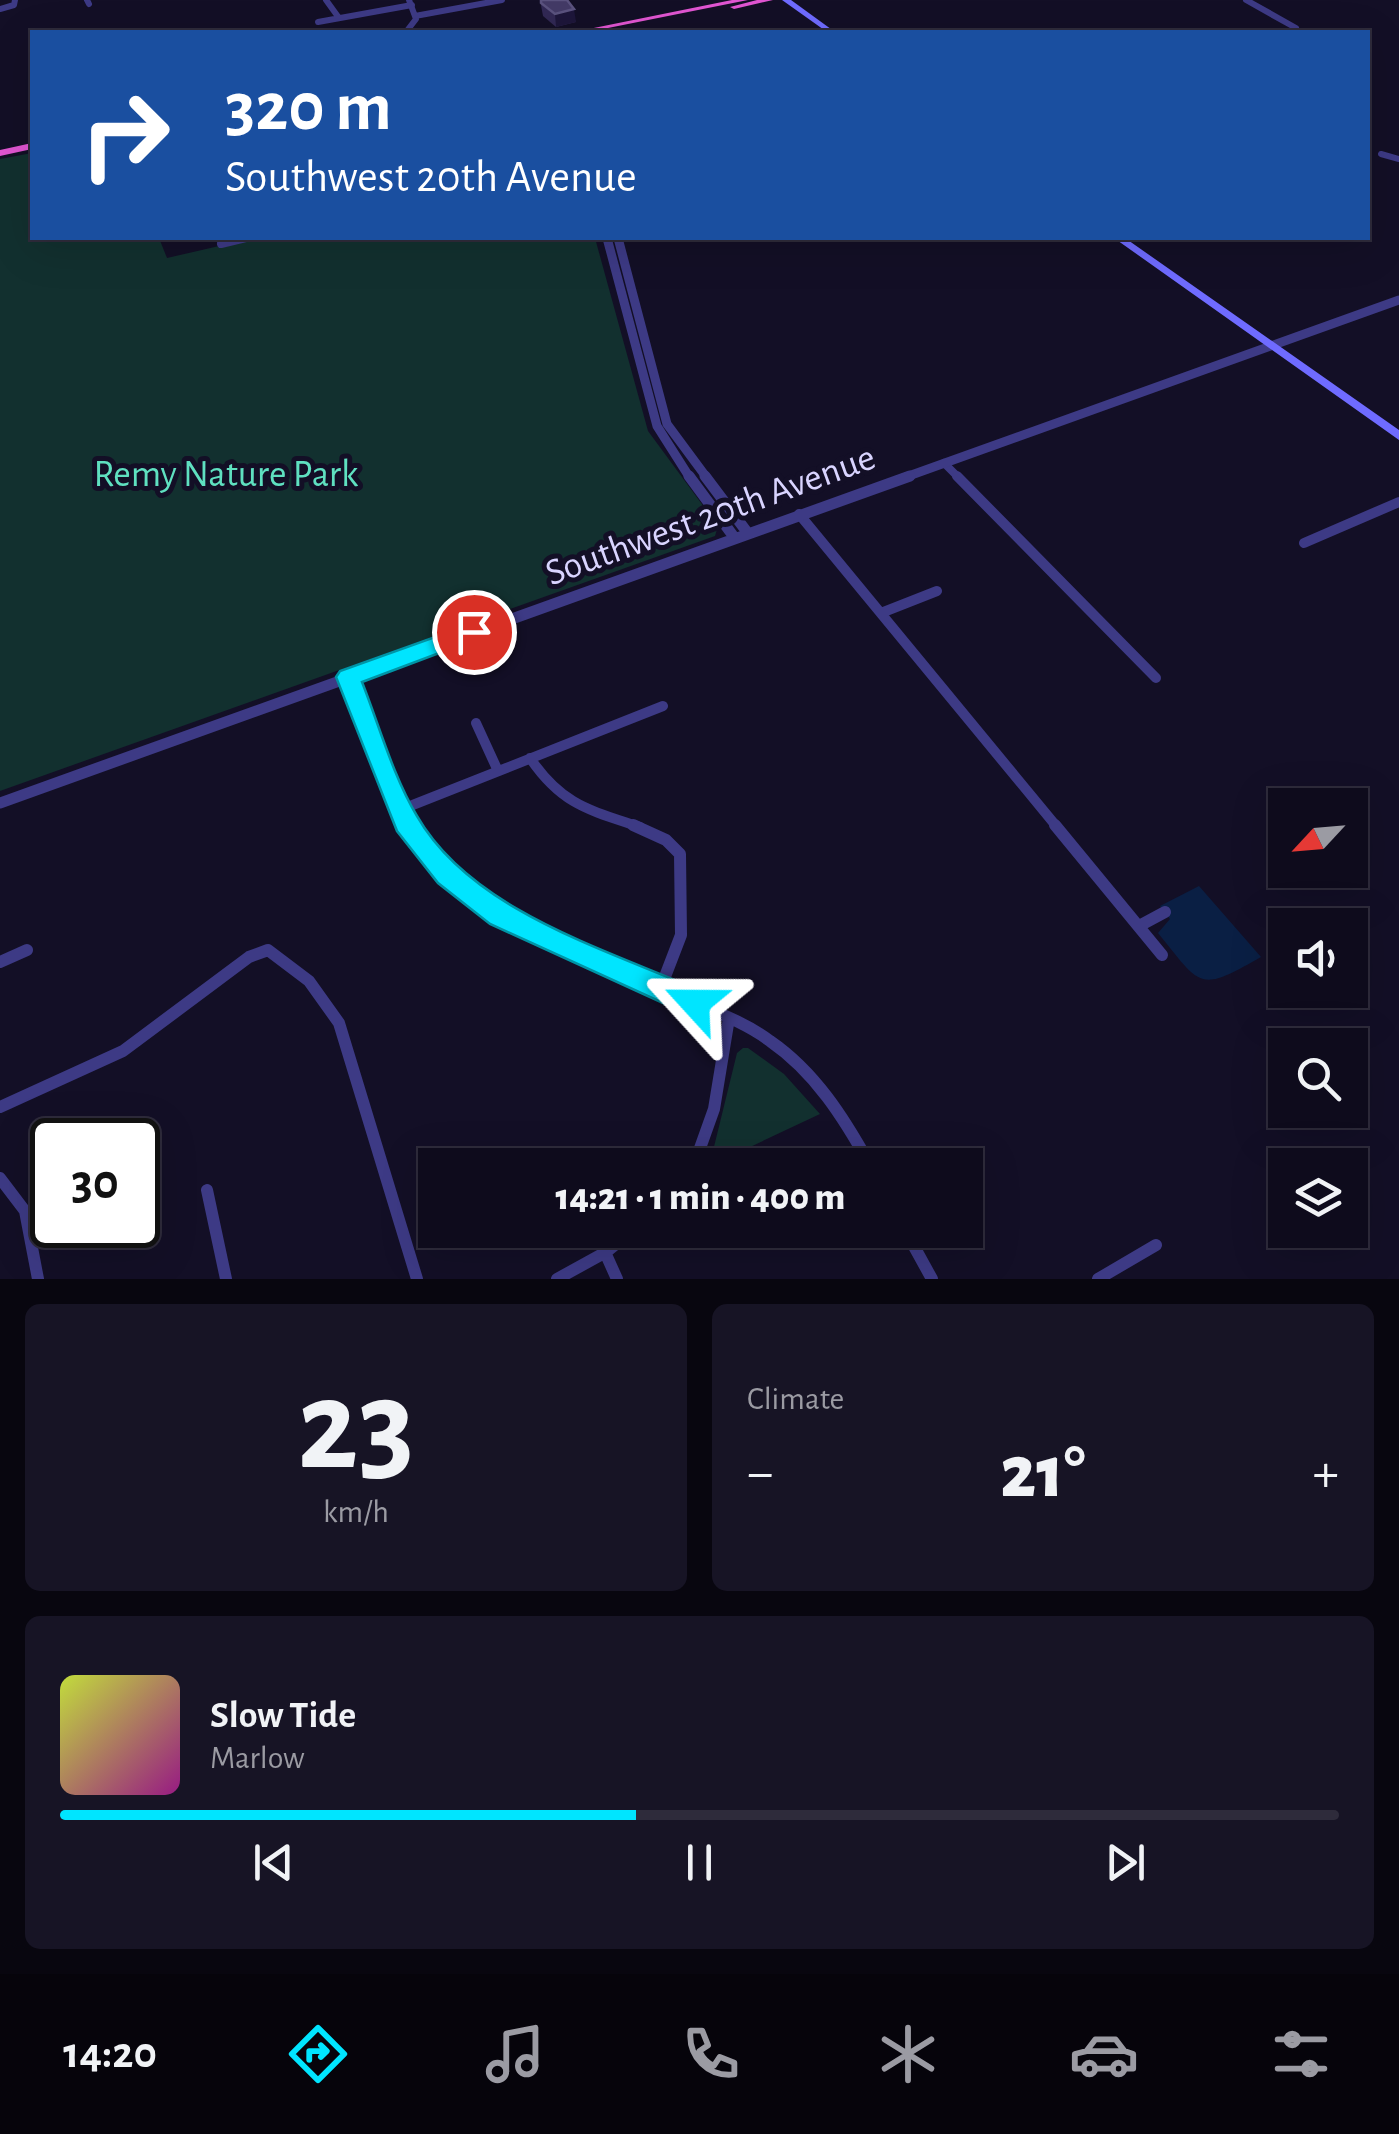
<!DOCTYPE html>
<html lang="en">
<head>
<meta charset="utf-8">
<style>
  :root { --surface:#0e0b1c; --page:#171425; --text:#f1f3f6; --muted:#9b9ba3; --line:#2e2b3b; --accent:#00e5ff }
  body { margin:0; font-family:"Alegreya Sans",sans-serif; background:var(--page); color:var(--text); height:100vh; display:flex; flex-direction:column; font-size:38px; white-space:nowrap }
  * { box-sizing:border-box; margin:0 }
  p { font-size:32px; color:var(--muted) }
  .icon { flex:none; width:55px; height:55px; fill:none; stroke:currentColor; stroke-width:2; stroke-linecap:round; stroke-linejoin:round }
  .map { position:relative; height:1279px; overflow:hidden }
  .details { display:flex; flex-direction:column; gap:25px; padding:25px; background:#08060f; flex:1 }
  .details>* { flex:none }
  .hud { position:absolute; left:30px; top:30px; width:1340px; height:210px; border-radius:0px; box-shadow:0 10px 40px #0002,0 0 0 2px var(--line); background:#1a4fa0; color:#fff; overflow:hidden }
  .needle { width:65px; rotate:244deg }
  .buttons { position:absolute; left:1268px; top:788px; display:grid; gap:20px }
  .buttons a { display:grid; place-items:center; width:100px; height:100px; border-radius:0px; background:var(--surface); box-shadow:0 10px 40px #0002,0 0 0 2px var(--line); font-size:50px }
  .speed { position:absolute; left:30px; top:1118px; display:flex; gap:20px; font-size:50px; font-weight:700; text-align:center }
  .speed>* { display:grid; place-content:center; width:130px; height:130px; border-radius:50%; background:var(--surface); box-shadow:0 10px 40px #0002,0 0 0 2px var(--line); line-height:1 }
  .speed .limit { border:5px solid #111; border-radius:15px; background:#fff; color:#111 }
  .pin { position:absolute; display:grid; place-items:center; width:85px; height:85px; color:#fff; margin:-42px; border:5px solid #fff; border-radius:50%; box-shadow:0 2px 10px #0007 }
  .me { position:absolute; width:110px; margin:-55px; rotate:294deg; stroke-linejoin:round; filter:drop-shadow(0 0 8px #0008) }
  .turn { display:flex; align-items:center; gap:35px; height:210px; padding:0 30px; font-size:45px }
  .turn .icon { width:130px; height:130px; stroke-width:2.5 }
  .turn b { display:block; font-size:70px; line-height:85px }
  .big { font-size:75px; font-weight:800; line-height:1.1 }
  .details .widget { flex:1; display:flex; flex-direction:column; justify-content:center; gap:15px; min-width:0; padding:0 35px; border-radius:15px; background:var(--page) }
  .details .dial { align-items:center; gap:0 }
  .dial b { font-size:130px; line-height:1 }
  .song { display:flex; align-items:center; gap:30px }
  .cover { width:120px; height:120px; border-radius:15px; background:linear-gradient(135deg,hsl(70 70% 55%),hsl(310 70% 35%)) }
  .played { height:10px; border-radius:5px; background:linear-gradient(90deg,var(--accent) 45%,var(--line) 45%) }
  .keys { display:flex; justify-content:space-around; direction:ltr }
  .heat { display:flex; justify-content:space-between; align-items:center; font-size:55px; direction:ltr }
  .details .tiles { flex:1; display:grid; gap:25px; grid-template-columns:1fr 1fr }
  .widget:last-child { grid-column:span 2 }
  .trip { position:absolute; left:418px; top:1148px; width:565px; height:100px; border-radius:0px; background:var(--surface); box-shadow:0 10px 40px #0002,0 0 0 2px var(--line); font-weight:800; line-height:100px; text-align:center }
  .tabs { display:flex; height:160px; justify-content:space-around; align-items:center; background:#06040b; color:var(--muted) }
  .tabs .icon { width:70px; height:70px }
  .tabs .selected { color:var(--accent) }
  .tabs b { font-size:45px; color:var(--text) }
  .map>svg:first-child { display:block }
</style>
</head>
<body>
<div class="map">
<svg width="1399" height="1279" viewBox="0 0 1399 1279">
  <rect width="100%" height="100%" fill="#130f26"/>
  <path fill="#12302f" d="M32,153V238H159L167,258L254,238H595L648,431L718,526L715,536L0,791V159Z
    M743,1048H748L784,1074L820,1114L714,1164L711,1159L737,1053Z"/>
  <path fill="#0a1f44" d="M1199,886L1261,957C1198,993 1202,987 1158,933L1170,919L1160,906Z"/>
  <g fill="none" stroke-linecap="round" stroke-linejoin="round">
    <path stroke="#3d3a85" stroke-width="6" d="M87,0L89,4
      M326,0L339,18
      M1246,0L1296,28
      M0,9L14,5L15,0
      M318,22L412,5
      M1381,154L1399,159"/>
    <path stroke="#3d3a85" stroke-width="8" d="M221,244L246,238
      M944,463L959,478"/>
    <path stroke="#3d3a85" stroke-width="10" d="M957,476L1156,678
      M799,514L1057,827
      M1304,543L1399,502
      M881,613L937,591
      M348,677L382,771L409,827
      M476,723L498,771
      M530,758C562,805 589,810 640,827
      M400,810L663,706"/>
    <path stroke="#3d3a85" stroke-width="12" d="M408,825C467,923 589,957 688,1000C716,1012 746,1023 770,1041C815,1072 844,1118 870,1165
      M633,825L666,840L680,854L681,935L661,987
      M1055,825L1162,955
      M1139,926L1165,912
      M0,962L27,950
      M0,1107L123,1051L249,957L268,950L309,981L339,1023L417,1279
      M694,1165L714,1109L729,1018
      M0,1178L25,1211L38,1279
      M207,1190L226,1279
      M595,1230L617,1279
      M905,1230L932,1279
      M557,1279L606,1252L633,1230
      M1098,1279L1156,1245"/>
    <path stroke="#3d3a85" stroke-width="6" d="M415,16L502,0
      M406,32L416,19L409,0"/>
    <path stroke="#3d3a85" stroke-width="9" d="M607,238L657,426L690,478
      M618,238L667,424L707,478
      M903,478L1399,300"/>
    <path stroke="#3d3a85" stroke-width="11" d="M689,476L734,537
      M705,476L747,532
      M0,803L910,476"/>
    <path fill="#6f6bff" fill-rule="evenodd" d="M782,0H791L835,32H827Z
      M1114,238H1125L1399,430V440Z"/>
    <path fill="#e055d1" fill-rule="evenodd" d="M732,0H748L588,32H574Z
      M757,0H773L734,9L730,7Z
      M32,143V149L0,156V150Z"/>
  </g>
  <path fill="#312854" d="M540,0H567L576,22L556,27L543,16Z"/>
  <path fill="#1d163a" d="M574,9L576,22L556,27L555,14Z"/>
  <path fill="#433a66" stroke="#5a527e" stroke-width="2.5" d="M541,0H567L574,9L555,14L541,3Z"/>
  <path fill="#00e5ff" stroke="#0095a6" stroke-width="2.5" d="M474,623L482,626L486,632L482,637L362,682C379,725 393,776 417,816C472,912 609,950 705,993L709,1003L705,1013L695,1017L685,1013L490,924L438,883L397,831L336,677L340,671Z"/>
  <g text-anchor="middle" stroke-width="10" stroke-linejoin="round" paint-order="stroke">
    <g font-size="38" fill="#5fe0c0" stroke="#130f26">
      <text x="226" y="486">Remy Nature Park</text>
    </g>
    <g font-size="38" fill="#d9d4ff" stroke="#130f26">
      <text transform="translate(710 514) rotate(-20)" y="13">Southwest 20th Avenue</text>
    </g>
  </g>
</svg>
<div class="buttons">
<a><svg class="needle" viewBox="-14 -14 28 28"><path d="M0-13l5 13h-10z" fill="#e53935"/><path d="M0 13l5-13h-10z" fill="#9b9ba3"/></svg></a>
<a><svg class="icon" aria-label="sound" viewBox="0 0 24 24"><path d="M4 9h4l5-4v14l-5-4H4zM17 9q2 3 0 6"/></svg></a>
<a><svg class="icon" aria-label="search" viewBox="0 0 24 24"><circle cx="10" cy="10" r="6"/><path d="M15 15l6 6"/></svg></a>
<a><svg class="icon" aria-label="layers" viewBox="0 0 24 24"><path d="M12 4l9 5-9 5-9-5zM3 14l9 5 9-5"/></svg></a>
</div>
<div class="speed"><div class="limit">30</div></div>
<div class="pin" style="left:474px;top:632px;background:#d93025"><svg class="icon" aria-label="arrive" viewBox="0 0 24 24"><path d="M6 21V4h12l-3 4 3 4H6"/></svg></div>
<svg class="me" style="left:695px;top:1003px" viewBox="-20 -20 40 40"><path d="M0-17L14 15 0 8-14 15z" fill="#00e5ff" stroke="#fff" stroke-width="4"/></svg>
<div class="trip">14:21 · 1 min · 400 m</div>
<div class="hud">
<div class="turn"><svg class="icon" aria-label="right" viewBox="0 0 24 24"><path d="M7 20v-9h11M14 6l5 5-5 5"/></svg><div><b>320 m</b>Southwest 20th Avenue</div></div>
</div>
</div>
<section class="details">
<div class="tiles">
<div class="widget dial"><b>23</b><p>km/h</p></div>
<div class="widget"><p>Climate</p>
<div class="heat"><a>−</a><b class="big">21°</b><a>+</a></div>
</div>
<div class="widget">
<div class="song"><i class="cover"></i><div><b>Slow Tide</b><p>Marlow</p></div></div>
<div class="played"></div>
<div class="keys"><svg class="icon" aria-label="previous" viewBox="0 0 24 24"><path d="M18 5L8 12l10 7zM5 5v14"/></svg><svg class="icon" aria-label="pause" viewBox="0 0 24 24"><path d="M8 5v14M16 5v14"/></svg><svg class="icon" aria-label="next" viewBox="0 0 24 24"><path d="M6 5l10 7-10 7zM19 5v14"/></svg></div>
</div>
</div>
</section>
<nav class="tabs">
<b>14:20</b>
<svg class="icon selected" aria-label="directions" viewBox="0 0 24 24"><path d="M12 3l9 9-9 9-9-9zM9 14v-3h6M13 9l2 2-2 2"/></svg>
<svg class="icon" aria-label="music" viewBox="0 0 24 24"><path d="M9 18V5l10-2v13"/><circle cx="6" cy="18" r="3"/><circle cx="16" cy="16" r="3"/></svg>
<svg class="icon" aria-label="phone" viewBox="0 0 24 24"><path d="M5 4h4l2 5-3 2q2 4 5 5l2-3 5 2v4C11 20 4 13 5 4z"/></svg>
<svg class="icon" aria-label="climate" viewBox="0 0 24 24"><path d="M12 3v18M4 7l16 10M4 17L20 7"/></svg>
<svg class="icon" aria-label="car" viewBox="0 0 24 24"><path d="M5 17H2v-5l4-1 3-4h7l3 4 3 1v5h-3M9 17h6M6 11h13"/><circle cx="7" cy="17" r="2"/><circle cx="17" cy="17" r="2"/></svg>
<svg class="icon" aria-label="filters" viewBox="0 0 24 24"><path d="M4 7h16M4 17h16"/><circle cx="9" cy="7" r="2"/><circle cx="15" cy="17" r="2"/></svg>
</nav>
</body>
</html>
